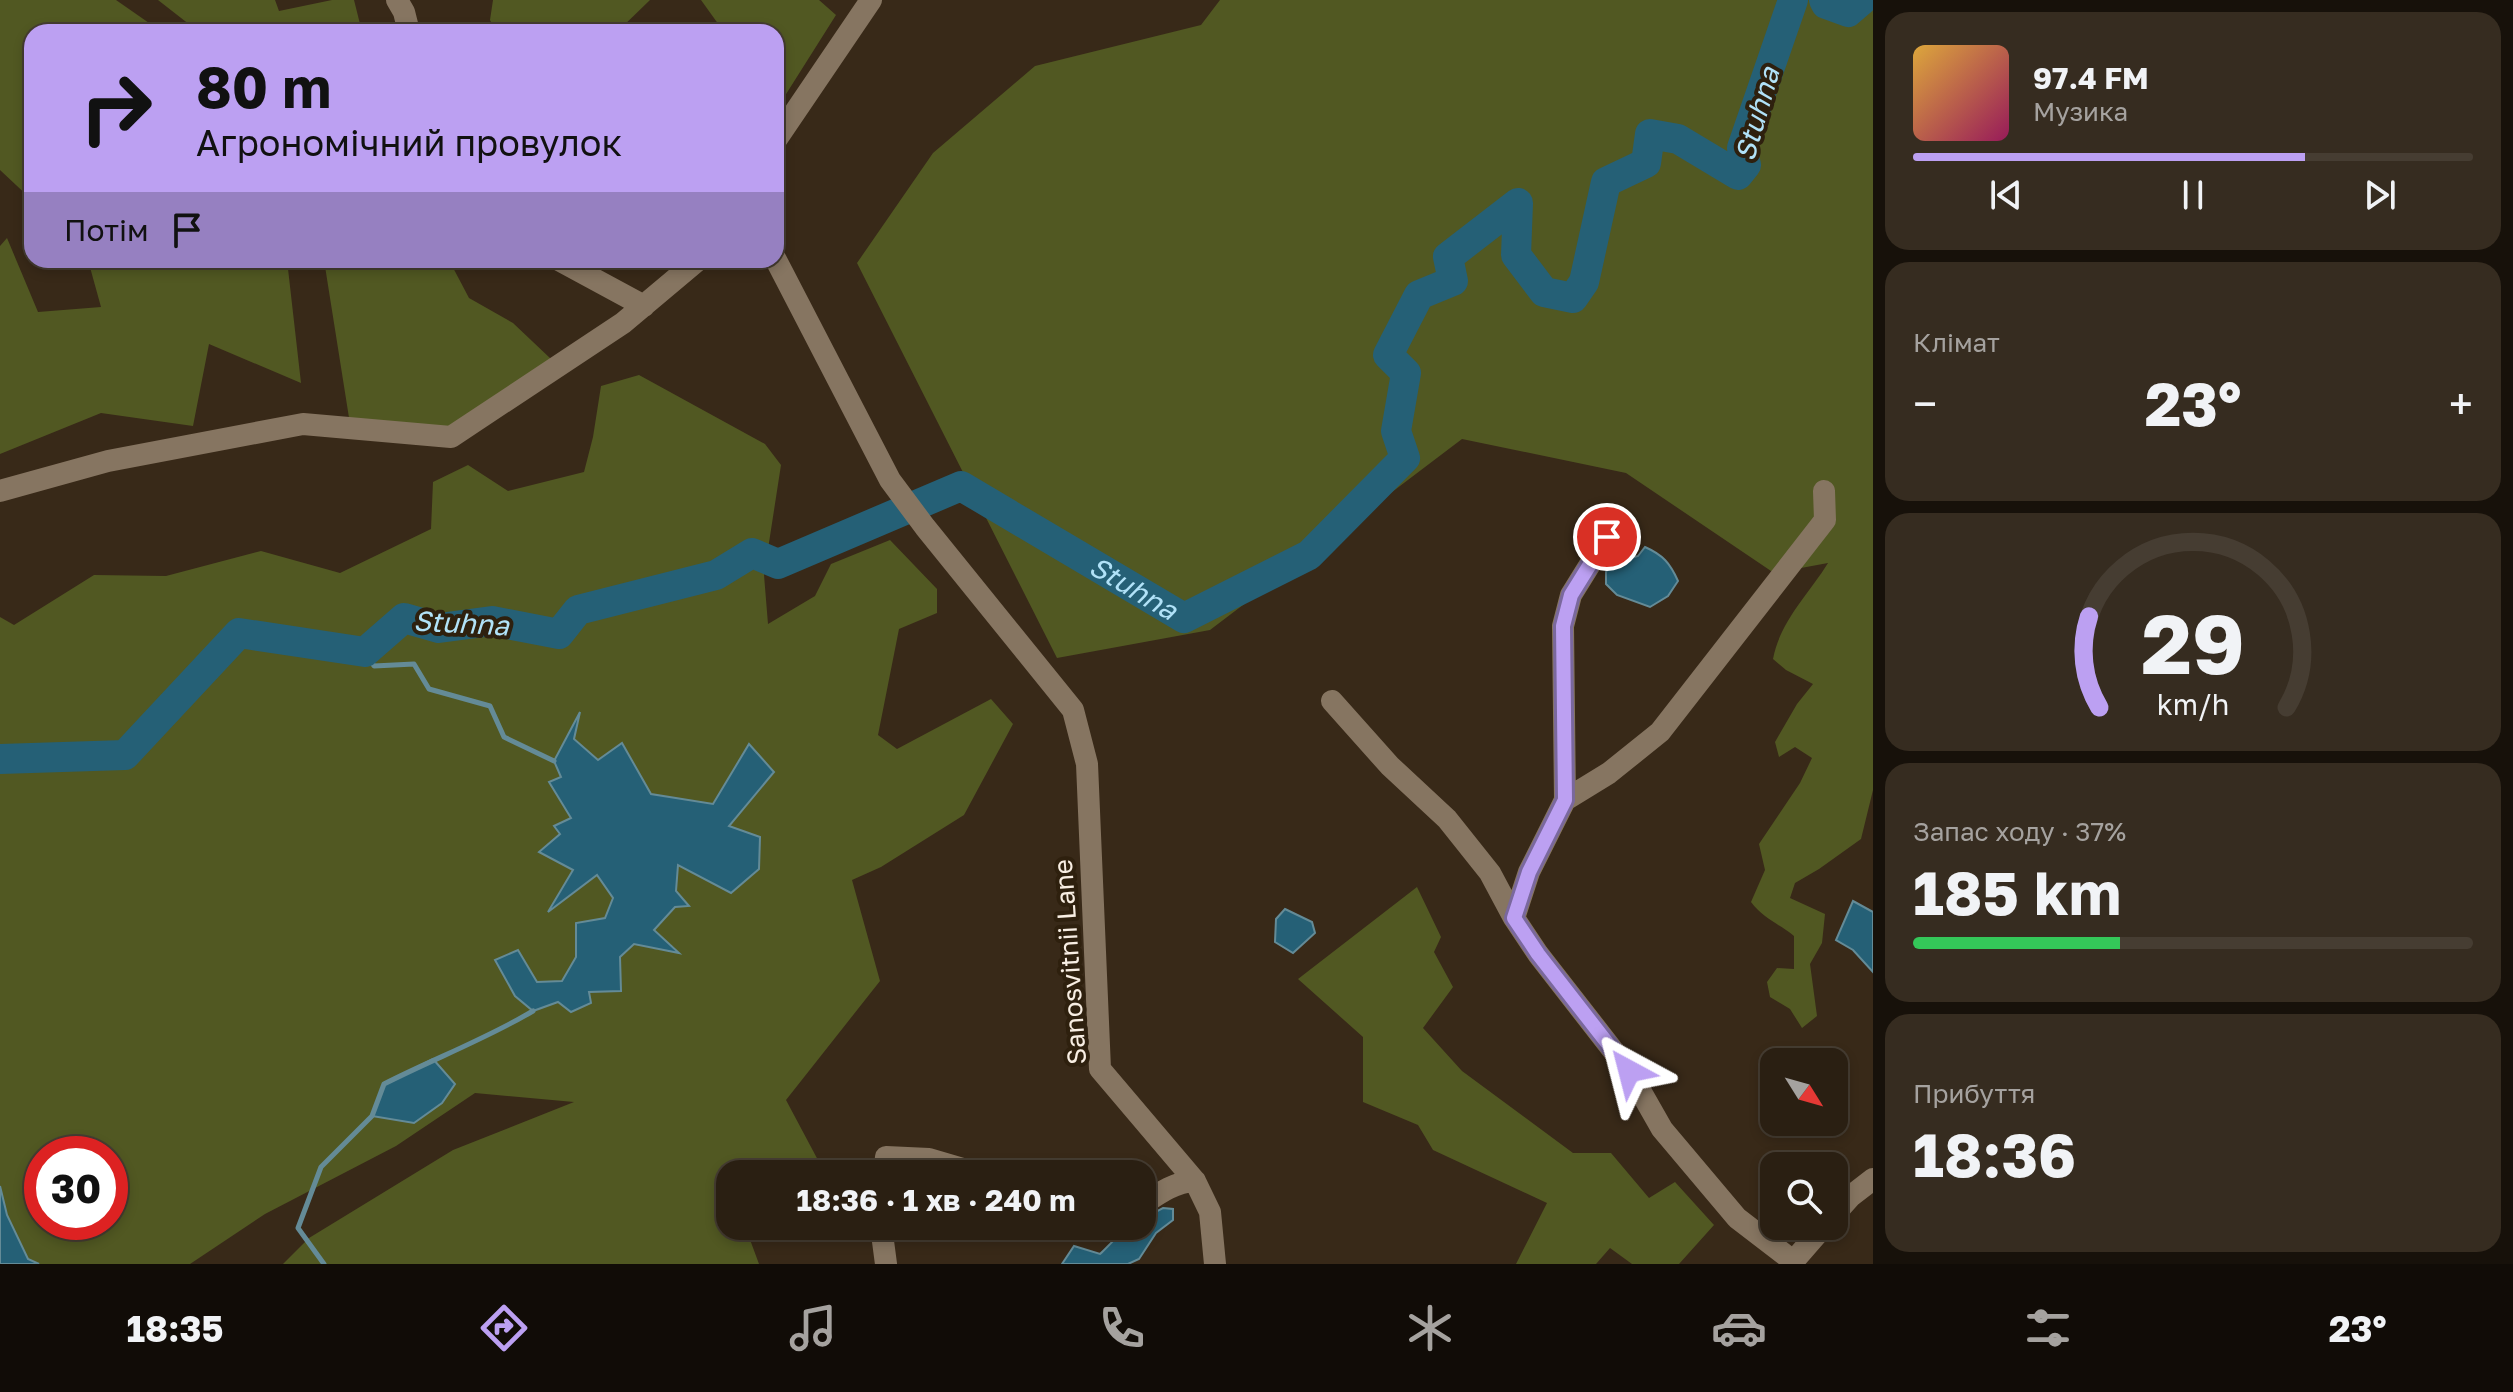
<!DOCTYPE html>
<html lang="uk">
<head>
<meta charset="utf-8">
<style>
  :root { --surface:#2a1f12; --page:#362c20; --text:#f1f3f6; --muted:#a5a29f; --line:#463d32; --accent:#bca0f2 }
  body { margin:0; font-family:"Golos Text",sans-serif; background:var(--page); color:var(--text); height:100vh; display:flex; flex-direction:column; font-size:30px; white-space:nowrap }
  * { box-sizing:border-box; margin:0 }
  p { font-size:26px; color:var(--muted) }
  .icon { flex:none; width:44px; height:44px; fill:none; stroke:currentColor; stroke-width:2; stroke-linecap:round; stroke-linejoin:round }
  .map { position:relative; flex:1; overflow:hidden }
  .panel { display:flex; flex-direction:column; gap:12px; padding:12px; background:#17110a; width:640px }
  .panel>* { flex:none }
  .top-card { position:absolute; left:24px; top:24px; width:760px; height:244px; border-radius:24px; box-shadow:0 4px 12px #0003,0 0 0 2px var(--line); background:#bca0f2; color:#111; overflow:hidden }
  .needle { width:52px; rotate:127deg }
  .fabs { position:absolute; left:1760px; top:1048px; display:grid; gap:16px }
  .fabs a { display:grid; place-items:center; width:88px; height:88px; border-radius:16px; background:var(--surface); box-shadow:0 4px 12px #0003,0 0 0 2px var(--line); font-size:40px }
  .speed { position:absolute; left:24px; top:1136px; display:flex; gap:16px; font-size:40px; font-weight:700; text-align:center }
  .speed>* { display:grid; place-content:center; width:104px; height:104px; border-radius:50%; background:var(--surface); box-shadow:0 4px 12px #0003,0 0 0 2px var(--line); line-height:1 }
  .speed .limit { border:12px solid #d22; background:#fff; color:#111 }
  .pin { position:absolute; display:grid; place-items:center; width:68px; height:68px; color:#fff; margin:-34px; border:4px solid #fff; border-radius:50%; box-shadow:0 2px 8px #0007 }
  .me { position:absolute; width:88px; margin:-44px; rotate:322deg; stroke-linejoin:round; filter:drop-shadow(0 0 6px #0008) }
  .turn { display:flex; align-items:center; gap:28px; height:168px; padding:0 40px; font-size:36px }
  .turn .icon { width:104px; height:104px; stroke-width:2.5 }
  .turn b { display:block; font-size:56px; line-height:68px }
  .then { display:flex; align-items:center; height:76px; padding:0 40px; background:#0003; gap:16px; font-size:30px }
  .big { font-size:60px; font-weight:700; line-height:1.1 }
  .panel .tile { flex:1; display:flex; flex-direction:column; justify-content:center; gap:12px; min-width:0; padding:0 28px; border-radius:24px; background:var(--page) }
  .panel .dial { align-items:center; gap:0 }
  .dial svg { height:208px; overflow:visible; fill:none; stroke:var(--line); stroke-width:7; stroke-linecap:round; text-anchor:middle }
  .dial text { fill:var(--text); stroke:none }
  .song { display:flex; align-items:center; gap:24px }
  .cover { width:96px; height:96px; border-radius:12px; background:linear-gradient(135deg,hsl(40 70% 55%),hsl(330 70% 35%)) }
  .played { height:8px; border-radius:4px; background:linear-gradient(90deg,var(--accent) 70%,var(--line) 70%) }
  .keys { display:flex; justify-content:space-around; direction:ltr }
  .heat { display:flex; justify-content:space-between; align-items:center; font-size:44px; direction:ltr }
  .charge { height:12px; border-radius:6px; background:linear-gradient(90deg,#34c759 37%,var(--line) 0) }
  .trip { position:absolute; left:716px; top:1160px; width:440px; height:80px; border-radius:24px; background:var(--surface); box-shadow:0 4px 12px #0003,0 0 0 2px var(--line); font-weight:700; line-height:80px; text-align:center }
  .menu { display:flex; height:128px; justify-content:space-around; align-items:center; background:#110c07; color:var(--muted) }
  .menu .icon { width:56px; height:56px }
  .menu .active { color:var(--accent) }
  .menu b { font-size:36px; color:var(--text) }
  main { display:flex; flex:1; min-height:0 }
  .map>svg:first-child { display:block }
</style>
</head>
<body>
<main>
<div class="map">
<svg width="1873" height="1264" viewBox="0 0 1873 1264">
  <rect width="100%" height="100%" fill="#382918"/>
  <path fill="#515822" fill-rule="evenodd" d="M0,0H116L162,32H32V200L0,170Z
    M158,0H275L279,11L332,0H354L362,32H199Z
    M493,0H650L617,32H496L490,20Z
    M701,0H819L836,15L776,110V32H724Z
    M1220,0H1873V790L1861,839L1819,869L1795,883L1790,898L1825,914L1822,943L1810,964L1817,1016L1802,1028L1790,1009L1770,997L1767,982L1777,968L1794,969V936C1779,924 1763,918 1751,902L1765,870L1759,844L1800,783L1812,758L1795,747L1779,757L1775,742L1797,704L1813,684L1786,670L1773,659C1780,621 1809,594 1828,563L1774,573L1626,473L1462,439L1210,630L1057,658L857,263L933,153L1035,66L1201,25Z
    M7,238L38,312L101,307L88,260H287L301,383L209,344L193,426L101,413L0,454V246Z
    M324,260H449L469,298L513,323L551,359L449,429L350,424Z
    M639,375L765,444L781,465L764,575L768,624L815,596L831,564L890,540L937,589V613L899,629L878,735L897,749L991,699L1013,724L964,815L881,867L852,880L880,981L786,1100L819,1162L804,1174H730V1226H745L759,1264H283L309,1238L453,1150L574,1102L475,1093L396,1146L265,1214L190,1264H39L28,1259L7,1215L0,1186V617L14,625L94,575L166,576L261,551L340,573L431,529L433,482L468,465L508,491L584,472L593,437L601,386ZM42,1154H110V1222H42Z
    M1417,887L1441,937L1434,952L1453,987L1423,1028L1462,1071L1573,1153H1611L1649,1198L1675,1182L1714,1225L1679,1264H1632L1610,1248L1596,1264H1516L1547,1203L1433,1150L1418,1125L1363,1102V1037L1298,979Z"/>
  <path fill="#256076" stroke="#648b97" stroke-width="2" d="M1645,547C1663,555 1670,563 1678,581L1668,596L1650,607L1617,595L1606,584V572L1617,551L1625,560L1638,556Z
    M580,712L574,739L598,760L622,743L651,794L713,804L749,744L774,772L729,826L760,837L759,869L731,893L678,865L676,891L689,906L675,907L654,930L679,953L634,944L620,957L621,991L589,992L591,1003L571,1012L558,1002L533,1011L515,996L495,960L518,950L537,982L562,981L576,957V923L605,918L613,898L597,875L548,912L573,870L539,852L560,834L554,826L571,818L549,782L561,777L554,761Z
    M1853,901L1873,912V972L1853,950L1836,940Z
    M1285,909L1312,922L1315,933L1293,953L1275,942L1276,919Z
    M433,1059L455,1084L442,1103L414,1123L372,1116L384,1084Z
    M0,1186L7,1215L28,1259L39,1264H0Z
    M1163,1208L1173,1209V1220L1156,1233L1139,1259L1128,1264H1062L1074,1246L1100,1254C1113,1242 1124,1226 1142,1226V1219Z"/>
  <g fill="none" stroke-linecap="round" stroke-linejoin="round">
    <path stroke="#648b97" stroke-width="5" d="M365,652L374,666L414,664L429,689L490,706L504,737L554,761
      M324,1264L298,1228L321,1167L372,1116L384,1084C433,1059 486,1039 533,1011"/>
    <g stroke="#256076" stroke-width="30">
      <path d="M1824,0L1826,4L1848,12L1862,0"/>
      <path id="s1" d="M0,759L125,755L239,633L365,652L404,618L439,628L492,621L559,634L578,610L716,575L752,553L778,564L961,486L1184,618L1309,555L1405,458L1396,431L1406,373L1388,355L1419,295L1453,281L1448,257L1518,203L1516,255L1544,292L1573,298L1584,282L1606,182L1646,163L1650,134L1678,139L1738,175L1746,165L1742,148L1793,0"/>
    </g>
    <path stroke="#867561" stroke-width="22" d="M397,0L404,12L409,32
      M776,140L871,0
      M559,260L644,306
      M776,260L890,480L925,527L1073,710L1087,764L1100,1069L1195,1181L1210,1212L1215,1264
      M0,491L108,461L303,424L451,437L623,323L698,260
      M1607,537L1571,595L1563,626L1565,800L1529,872L1514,918L1538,954L1629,1071L1662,1129L1737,1218L1793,1261
      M1332,701L1390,766L1447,819L1490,873L1514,918
      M1565,800L1609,773L1660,732L1825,520L1824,491
      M884,1174L886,1157L929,1159L980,1174
      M1142,1205C1158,1194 1174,1182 1195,1181
      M1834,1215L1851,1196L1873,1179
      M881,1226L886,1264
      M1092,1226H1104
      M1791,1264L1824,1226"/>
  </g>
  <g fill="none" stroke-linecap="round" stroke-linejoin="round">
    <defs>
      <path id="route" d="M1607,537L1571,595L1563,626L1565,800L1529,872L1514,918L1538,954L1629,1071"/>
    </defs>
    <use href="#route" stroke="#7a689d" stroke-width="20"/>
    <use href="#route" stroke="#bca0f2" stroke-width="14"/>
  </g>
  <g text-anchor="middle" stroke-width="8" stroke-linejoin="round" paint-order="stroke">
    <g font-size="26" fill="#f8eee3" stroke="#2e200e">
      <text transform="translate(1070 962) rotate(-94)" y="9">Sanosvitnii Lane</text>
    </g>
    <g font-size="28" font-style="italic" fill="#b1e2f8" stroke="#2e200e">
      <text transform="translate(1757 114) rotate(-74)" y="10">Stuhna</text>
      <text dy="10" stroke="none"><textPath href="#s1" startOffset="1272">Stuhna</textPath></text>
      <text transform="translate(461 623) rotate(3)" y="10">Stuhna</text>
    </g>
  </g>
</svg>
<div class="fabs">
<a><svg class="needle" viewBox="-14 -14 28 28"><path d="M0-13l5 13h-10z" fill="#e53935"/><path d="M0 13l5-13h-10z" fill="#a5a29f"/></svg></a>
<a><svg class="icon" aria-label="search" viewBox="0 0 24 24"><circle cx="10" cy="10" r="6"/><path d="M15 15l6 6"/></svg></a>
</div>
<div class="speed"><div class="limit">30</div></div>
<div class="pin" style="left:1607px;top:537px;background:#d93025"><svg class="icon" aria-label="arrive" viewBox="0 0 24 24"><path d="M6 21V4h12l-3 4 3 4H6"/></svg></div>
<svg class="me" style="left:1629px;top:1071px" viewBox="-20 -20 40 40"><path d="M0-17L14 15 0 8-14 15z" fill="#bca0f2" stroke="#fff" stroke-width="4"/></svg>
<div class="trip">18:36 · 1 хв · 240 m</div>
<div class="top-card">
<div class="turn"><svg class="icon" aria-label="right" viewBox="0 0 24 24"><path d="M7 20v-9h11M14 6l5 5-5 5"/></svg><div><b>80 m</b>Агрономічний провулок</div></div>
<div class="then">Потім<svg class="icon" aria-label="arrive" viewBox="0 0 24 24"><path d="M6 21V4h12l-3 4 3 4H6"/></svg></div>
</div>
</div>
<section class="panel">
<div class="tile">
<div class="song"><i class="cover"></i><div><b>97.4 FM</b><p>Музика</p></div></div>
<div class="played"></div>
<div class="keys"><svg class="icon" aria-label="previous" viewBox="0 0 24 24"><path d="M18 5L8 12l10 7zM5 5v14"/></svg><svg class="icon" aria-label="pause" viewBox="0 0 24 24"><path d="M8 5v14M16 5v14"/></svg><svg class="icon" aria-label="next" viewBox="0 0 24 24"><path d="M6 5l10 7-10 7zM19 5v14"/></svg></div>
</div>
<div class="tile"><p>Клімат</p>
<div class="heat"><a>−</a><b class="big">23°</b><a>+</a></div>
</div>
<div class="tile dial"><svg viewBox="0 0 100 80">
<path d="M14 69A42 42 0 1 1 86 69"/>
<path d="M14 69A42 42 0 0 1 10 34" stroke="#bca0f2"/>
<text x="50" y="56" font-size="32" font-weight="700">29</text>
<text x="50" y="72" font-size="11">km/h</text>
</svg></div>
<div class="tile"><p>Запас ходу · 37%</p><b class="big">185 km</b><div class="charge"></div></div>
<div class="tile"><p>Прибуття</p><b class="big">18:36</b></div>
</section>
</main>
<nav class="menu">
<b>18:35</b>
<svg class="icon active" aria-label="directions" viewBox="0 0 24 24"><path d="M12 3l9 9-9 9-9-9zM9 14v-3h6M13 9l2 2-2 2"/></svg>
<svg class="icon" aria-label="music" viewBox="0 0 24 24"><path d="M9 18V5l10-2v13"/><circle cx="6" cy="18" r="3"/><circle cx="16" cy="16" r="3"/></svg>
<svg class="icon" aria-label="phone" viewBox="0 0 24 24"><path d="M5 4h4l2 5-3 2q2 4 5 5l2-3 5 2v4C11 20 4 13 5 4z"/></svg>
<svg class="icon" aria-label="climate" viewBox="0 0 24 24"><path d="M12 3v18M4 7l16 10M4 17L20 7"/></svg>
<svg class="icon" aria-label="car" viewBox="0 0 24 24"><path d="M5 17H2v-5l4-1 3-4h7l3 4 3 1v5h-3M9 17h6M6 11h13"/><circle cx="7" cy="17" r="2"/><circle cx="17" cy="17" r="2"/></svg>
<svg class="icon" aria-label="filters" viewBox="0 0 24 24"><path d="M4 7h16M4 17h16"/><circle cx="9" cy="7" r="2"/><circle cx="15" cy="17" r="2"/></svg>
<b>23°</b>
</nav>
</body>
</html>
